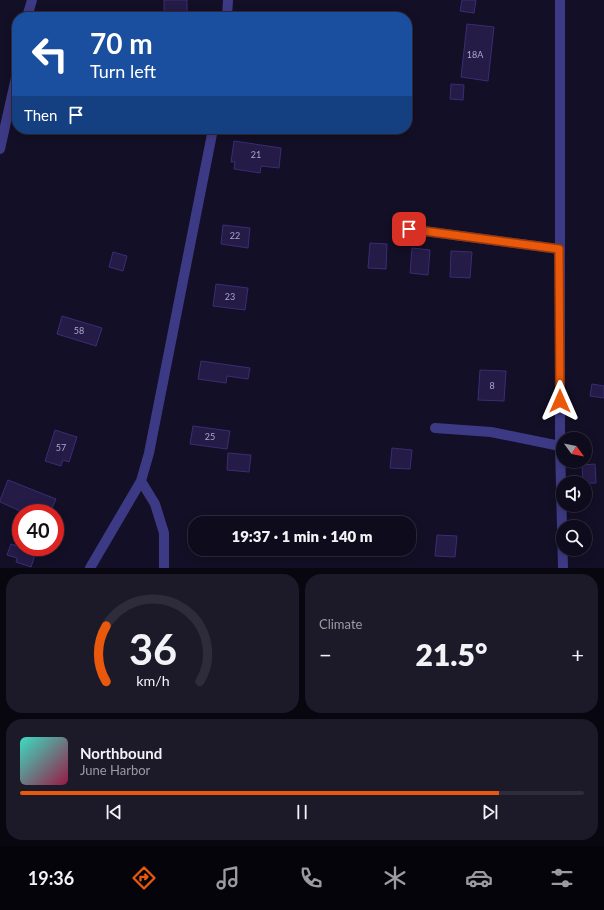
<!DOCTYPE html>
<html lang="en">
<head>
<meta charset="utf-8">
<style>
  :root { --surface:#0e0b1c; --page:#1c1929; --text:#f1f3f6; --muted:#9b9ba3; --line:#2e2b3b; --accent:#ea580c }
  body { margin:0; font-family:Lato,sans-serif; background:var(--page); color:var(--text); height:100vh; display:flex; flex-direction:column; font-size:15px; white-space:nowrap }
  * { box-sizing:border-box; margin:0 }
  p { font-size:13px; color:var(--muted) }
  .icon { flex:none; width:22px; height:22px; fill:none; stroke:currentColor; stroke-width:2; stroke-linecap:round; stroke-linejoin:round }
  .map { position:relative; height:568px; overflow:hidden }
  .side { display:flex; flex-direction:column; gap:6px; padding:6px; background:#08060f; flex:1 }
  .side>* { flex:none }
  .hud { position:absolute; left:12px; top:12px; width:400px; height:122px; border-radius:16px; box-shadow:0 2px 10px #0003,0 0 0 1px var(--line); background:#1a4fa0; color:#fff; overflow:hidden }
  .needle { width:26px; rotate:123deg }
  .buttons { position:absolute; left:556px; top:432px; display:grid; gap:8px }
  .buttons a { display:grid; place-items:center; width:36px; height:36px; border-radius:50%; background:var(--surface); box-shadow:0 2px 10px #0003,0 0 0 1px var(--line); font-size:20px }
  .speed { position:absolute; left:12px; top:504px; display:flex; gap:8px; font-size:20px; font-weight:700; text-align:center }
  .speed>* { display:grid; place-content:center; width:52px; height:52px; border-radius:50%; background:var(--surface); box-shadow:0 2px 10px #0003,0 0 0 1px var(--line); line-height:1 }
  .speed .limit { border:6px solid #d22; background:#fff; color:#111 }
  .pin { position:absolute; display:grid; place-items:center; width:34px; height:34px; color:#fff; margin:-17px; border-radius:8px; box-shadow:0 2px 6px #0006 }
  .me { position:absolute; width:44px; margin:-22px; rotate:0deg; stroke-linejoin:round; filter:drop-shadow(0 0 3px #0008) }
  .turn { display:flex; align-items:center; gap:14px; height:84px; padding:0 12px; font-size:18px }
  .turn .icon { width:52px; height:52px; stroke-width:2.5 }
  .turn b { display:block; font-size:28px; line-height:34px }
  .then { display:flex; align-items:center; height:38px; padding:0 12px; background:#0003; gap:8px; font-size:15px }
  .big { font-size:30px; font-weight:800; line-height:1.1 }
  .side .tile { flex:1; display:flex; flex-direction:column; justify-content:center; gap:6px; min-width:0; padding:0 14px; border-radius:16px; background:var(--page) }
  .side .dial { align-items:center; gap:0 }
  .dial svg { height:104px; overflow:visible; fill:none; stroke:var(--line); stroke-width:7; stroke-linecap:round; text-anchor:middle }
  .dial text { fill:var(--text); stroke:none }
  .song { display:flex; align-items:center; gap:12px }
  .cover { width:48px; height:48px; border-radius:6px; background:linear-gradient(135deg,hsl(170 70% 55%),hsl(340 70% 35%)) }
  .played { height:4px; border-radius:2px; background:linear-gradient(90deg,var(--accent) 85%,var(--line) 85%) }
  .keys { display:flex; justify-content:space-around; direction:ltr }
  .heat { display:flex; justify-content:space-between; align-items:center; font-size:22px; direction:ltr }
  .side .tiles { flex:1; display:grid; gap:6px; grid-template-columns:1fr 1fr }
  .tile:last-child { grid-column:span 2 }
  .trip { position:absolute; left:188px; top:516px; width:228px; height:40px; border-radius:16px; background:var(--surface); box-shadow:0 2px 10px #0003,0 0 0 1px var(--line); font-weight:800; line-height:40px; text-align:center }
  .menu { display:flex; height:64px; justify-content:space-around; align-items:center; background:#06040b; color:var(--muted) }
  .menu .icon { width:28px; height:28px }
  .menu .selected { color:var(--accent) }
  .menu b { font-size:18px; color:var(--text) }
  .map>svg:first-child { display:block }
</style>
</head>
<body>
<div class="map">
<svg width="604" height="568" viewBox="0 0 604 568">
  <rect width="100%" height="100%" fill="#130f26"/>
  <path fill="#241b47" stroke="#3b2d73" d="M164,0H187V14L164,13Z
    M462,0H476L474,13L460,11Z
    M467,24L494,27L488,81L461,77Z
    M451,84L464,85L463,100L450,99Z
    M234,141L281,148L279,168L261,166L260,173L234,169L235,162H231Z
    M223,225L250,228L248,248L221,244Z
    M370,243L387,244L386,269L368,268Z
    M412,248L430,250L428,275L410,273Z
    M451,251L472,252L470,278L450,277Z
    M113,252L127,256L123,271L109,267Z
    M216,284L248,288L245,310L213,306Z
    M62,316L102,328L96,346L57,334Z
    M201,361L250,368L248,379L227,376L226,383L198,379Z
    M480,370L506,371L504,401L478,400Z
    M592,384L604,386V398L590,396Z
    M193,426L230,431L227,449L190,444Z
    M55,430L77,437L69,462L63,460L61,466L45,461Z
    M392,448L412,450L410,469L390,468Z
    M228,453L251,455L249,472L227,470Z
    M595,464L596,483H583L582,465Z
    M8,480L56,499L50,513L29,505L25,513L0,502V500Z
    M437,535L457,536L455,557L435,556Z
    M11,544L36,552L31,567L16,562L17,558L7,555Z"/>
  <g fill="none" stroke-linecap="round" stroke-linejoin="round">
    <path stroke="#3d3a85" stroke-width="10" d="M560,0V446L563,568
      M27,17L32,0
      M227,17L228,0
      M0,149L17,73
      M409,229L559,249
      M435,428L491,432L560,446
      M141,481L155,504L164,533V568
      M90,568L141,481L149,453L213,129"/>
  </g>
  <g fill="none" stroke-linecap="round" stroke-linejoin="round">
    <defs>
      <path id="route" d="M409,229L559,249L560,401"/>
    </defs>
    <use href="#route" stroke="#983908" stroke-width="10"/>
    <use href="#route" stroke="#ea580c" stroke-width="7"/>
  </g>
  <g text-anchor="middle" stroke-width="4" stroke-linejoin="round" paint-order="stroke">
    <g font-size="9" fill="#aca6d1">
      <text x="475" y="58">18А</text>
      <text x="256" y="158">21</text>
      <text x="235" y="239">22</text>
      <text x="230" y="300">23</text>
      <text x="79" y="334">58</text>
      <text x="492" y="389">8</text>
      <text x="210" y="440">25</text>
      <text x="61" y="451">57</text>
    </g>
  </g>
</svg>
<div class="buttons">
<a><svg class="needle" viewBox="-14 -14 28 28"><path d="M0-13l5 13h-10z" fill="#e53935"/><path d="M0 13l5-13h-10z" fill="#9b9ba3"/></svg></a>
<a><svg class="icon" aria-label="sound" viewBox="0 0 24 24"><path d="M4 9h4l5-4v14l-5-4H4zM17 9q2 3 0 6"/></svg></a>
<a><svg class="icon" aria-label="search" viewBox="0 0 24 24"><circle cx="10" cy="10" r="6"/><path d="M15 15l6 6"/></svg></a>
</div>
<div class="speed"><div class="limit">40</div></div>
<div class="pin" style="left:409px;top:229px;background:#d93025"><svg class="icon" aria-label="arrive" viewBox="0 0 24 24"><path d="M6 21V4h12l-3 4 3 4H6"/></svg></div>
<svg class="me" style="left:560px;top:401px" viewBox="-20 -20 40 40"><path d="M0-17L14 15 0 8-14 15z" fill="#ea580c" stroke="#fff" stroke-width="4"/></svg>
<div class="trip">19:37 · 1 min · 140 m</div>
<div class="hud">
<div class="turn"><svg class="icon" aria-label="left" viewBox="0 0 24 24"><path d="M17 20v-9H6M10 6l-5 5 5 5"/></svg><div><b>70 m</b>Turn left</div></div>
<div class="then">Then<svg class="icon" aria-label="arrive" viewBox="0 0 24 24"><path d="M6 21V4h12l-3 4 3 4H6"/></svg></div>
</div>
</div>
<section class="side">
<div class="tiles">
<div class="tile dial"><svg viewBox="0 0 100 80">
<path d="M14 69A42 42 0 1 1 86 69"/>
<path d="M14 69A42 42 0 0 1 14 26" stroke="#ea580c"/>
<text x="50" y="56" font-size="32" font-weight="700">36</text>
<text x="50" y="72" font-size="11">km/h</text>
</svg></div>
<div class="tile"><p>Climate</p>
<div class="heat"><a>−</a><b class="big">21.5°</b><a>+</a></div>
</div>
<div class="tile">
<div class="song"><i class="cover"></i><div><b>Northbound</b><p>June Harbor</p></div></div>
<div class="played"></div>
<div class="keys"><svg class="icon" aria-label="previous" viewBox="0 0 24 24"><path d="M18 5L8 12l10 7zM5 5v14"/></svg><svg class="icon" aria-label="pause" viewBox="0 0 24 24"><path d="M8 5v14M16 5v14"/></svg><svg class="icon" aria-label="next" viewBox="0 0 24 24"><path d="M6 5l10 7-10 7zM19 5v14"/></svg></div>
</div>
</div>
</section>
<nav class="menu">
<b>19:36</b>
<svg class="icon selected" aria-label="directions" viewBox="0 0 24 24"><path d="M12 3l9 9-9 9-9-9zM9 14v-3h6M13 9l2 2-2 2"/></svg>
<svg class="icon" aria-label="music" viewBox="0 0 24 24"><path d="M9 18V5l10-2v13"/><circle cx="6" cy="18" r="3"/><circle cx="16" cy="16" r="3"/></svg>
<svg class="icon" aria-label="phone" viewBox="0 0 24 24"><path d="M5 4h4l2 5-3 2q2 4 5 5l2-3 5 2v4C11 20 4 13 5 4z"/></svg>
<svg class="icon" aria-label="climate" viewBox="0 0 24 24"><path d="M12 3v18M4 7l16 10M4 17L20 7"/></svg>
<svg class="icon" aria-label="car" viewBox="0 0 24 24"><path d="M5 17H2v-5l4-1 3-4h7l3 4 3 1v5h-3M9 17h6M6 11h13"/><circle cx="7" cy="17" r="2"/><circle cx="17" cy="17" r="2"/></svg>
<svg class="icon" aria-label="filters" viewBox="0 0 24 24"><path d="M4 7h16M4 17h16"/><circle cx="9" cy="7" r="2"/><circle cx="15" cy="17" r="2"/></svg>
</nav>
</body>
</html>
